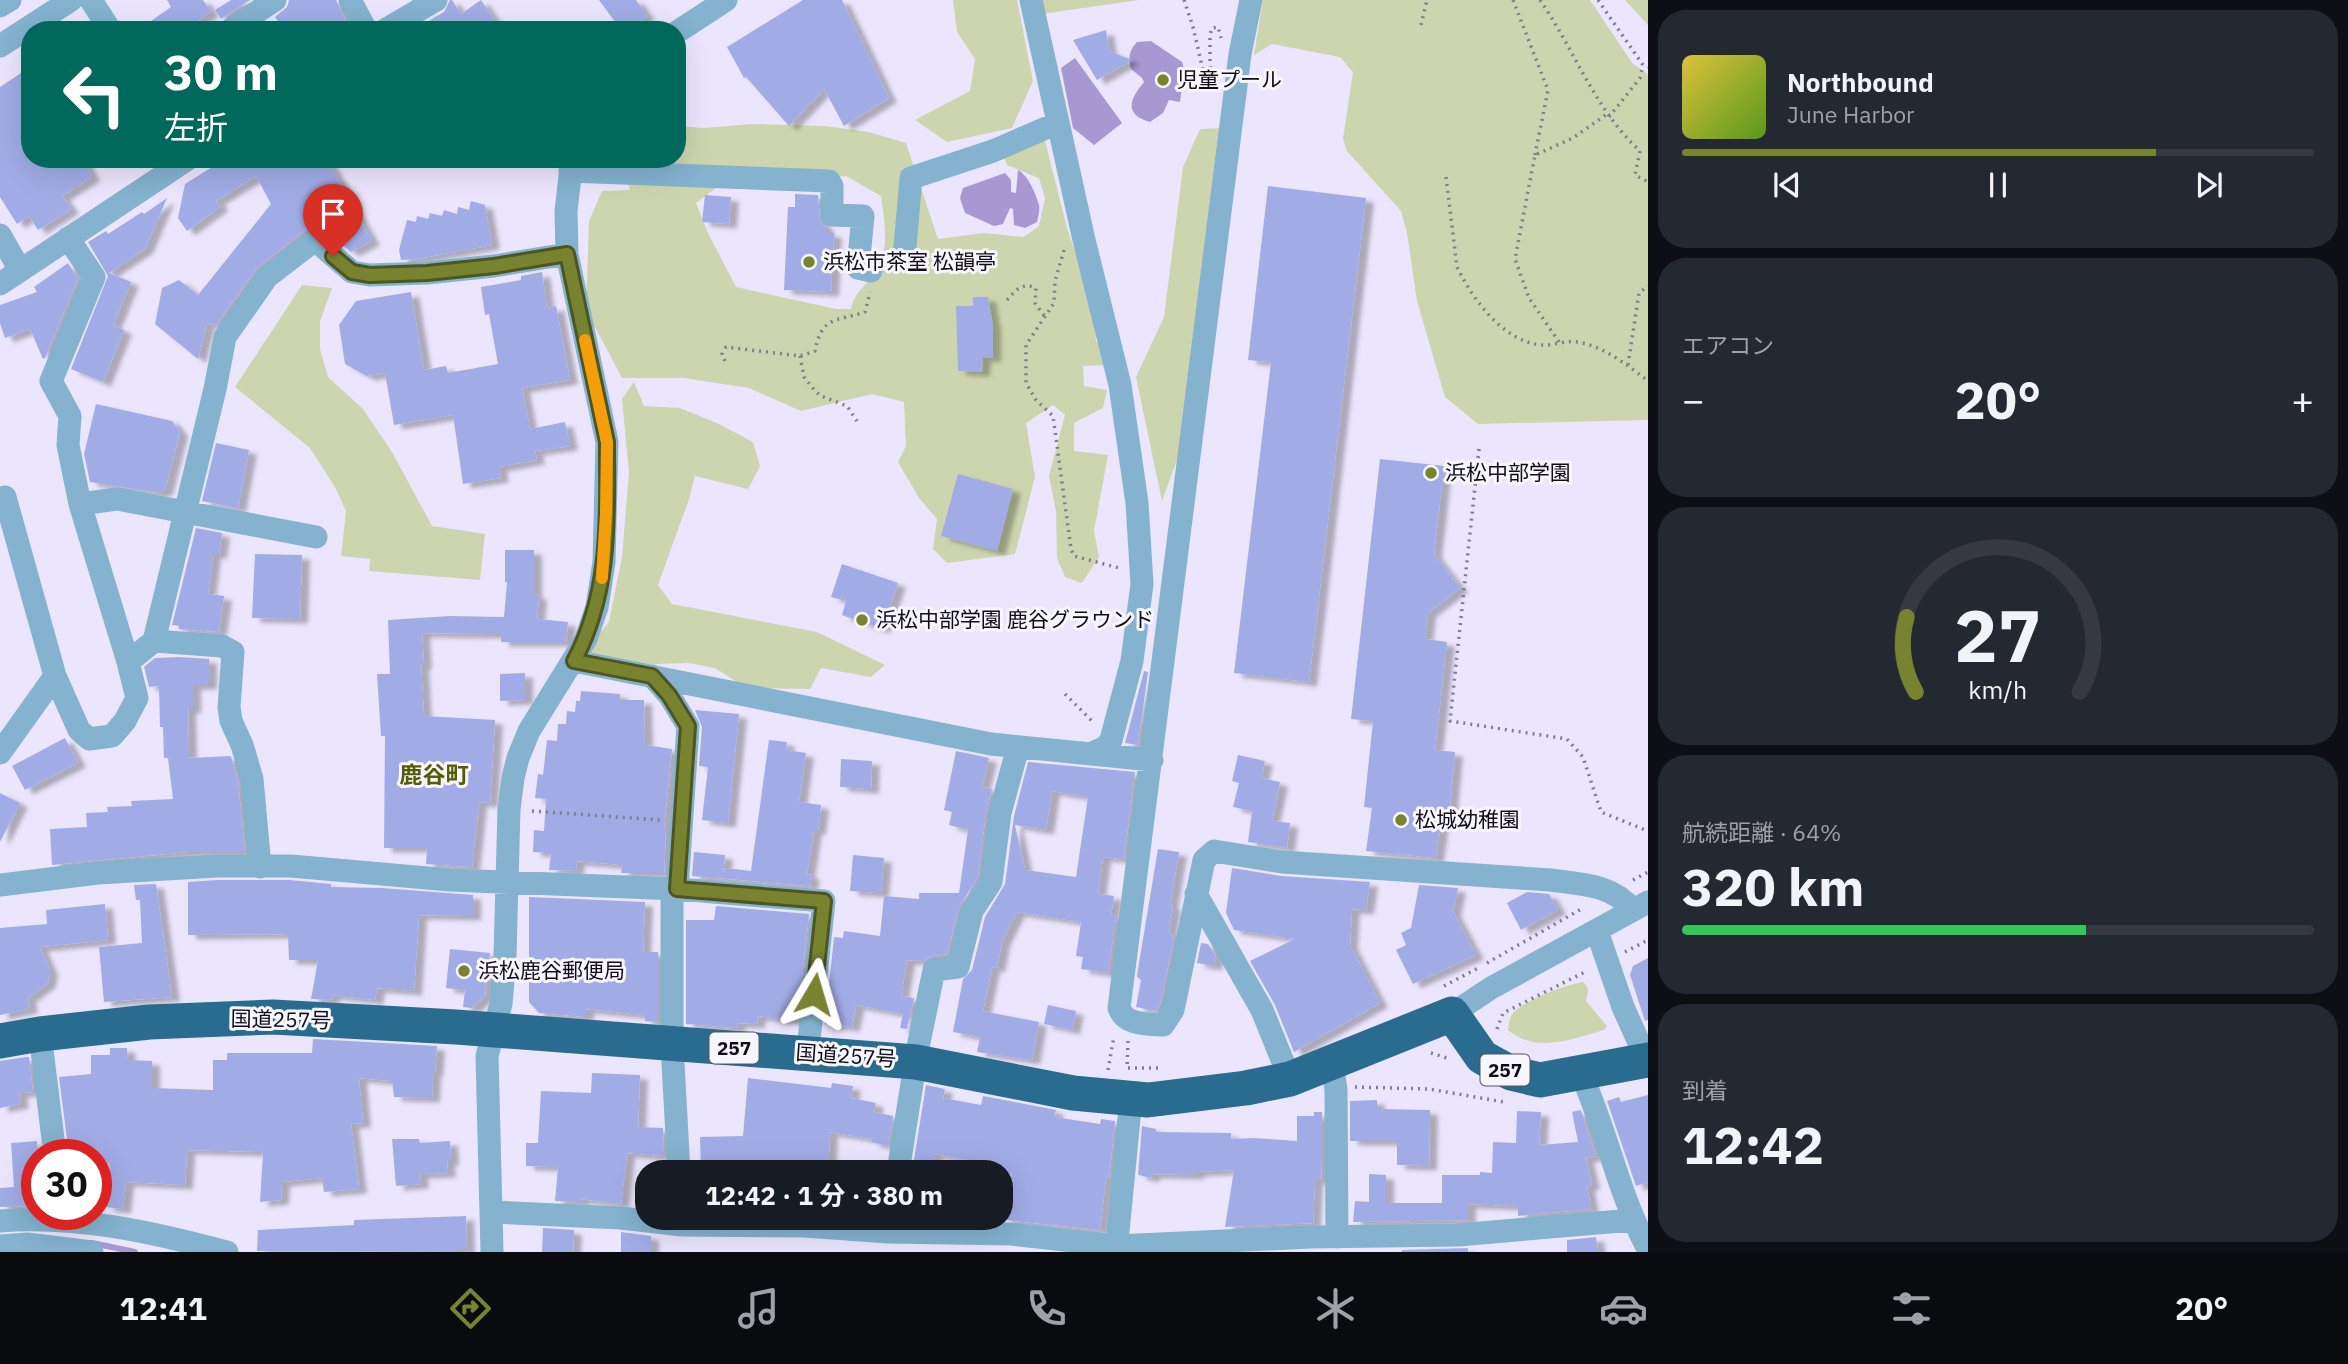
<!DOCTYPE html>
<html lang="ja">
<head>
<meta charset="utf-8">
<style>
  :root { --surface:#171b24; --page:#242831; --text:#f1f3f6; --muted:#9ea1a6; --line:#363941; --accent:#78832f }
  body { margin:0; font-family:"IBM Plex Sans","Noto Sans JP",sans-serif; background:var(--page); color:var(--text); height:100vh; display:flex; flex-direction:column; font-size:26px; white-space:nowrap }
  * { box-sizing:border-box; margin:0 }
  p { font-size:23px; color:var(--muted) }
  .icon { flex:none; width:38px; height:38px; fill:none; stroke:currentColor; stroke-width:2; stroke-linecap:round; stroke-linejoin:round }
  .map { position:relative; flex:1; overflow:hidden }
  .details { display:flex; flex-direction:column; gap:10px; padding:10px; background:#0d0f14; width:700px }
  .details>* { flex:none }
  .hud { position:absolute; left:21px; top:21px; width:665px; height:147px; border-radius:28px; box-shadow:0 7px 28px #0002; background:#00695c; color:#fff; overflow:hidden }
  .speed { position:absolute; left:21px; top:1139px; display:flex; gap:14px; font-size:35px; font-weight:700; text-align:center }
  .speed>* { display:grid; place-content:center; width:91px; height:91px; border-radius:50%; background:var(--surface); box-shadow:0 7px 28px #0002; line-height:1 }
  .speed .limit { border:10px solid #d22; background:#fff; color:#111 }
  .pin { position:absolute; display:grid; place-items:center; width:60px; height:60px; color:#fff; margin:-72px -30px; border-radius:50% 50% 50% 0; rotate:-45deg; box-shadow:0 0 7px #0007 }
  .pin .icon { rotate:45deg }
  .me { position:absolute; width:77px; margin:-38px; rotate:7deg; stroke-linejoin:round; filter:drop-shadow(0 0 5px #0008) }
  .turn { display:flex; align-items:center; gap:24px; height:147px; padding:0 28px; font-size:32px }
  .turn .icon { width:91px; height:91px; stroke-width:2.5 }
  .turn b { display:block; font-size:49px; line-height:60px }
  .big { font-size:52px; font-weight:700; line-height:1.1 }
  .details .widget { flex:1; display:flex; flex-direction:column; justify-content:center; gap:10px; min-width:0; padding:0 24px; border-radius:28px; background:var(--page) }
  .details .dial { align-items:center; gap:0 }
  .dial svg { height:182px; overflow:visible; fill:none; stroke:var(--line); stroke-width:7; stroke-linecap:round; text-anchor:middle }
  .dial text { fill:var(--text); stroke:none }
  .song { display:flex; align-items:center; gap:21px }
  .cover { width:84px; height:84px; border-radius:10px; background:linear-gradient(135deg,hsl(50 70% 55%),hsl(90 70% 35%)) }
  .played { height:7px; border-radius:4px; background:linear-gradient(90deg,var(--accent) 75%,var(--line) 75%) }
  .keys { display:flex; justify-content:space-around; direction:ltr }
  .heat { display:flex; justify-content:space-between; align-items:center; font-size:38px; direction:ltr }
  .charge { height:10px; border-radius:5px; background:linear-gradient(90deg,#34c759 64%,var(--line) 0) }
  .trip { position:absolute; left:635px; top:1160px; width:378px; height:70px; border-radius:28px; background:var(--surface); box-shadow:0 7px 28px #0002; font-weight:700; line-height:70px; text-align:center }
  .tabs { display:flex; height:112px; justify-content:space-around; align-items:center; background:#090b0e; color:var(--muted) }
  .tabs .icon { width:49px; height:49px }
  .tabs .current { color:var(--accent) }
  .tabs b { font-size:32px; color:var(--text) }
  main { display:flex; flex:1; min-height:0 }
  .map>svg:first-child { display:block }
</style>
</head>
<body>
<main>
<div class="map">
<svg width="1648" height="1252" viewBox="0 0 1648 1252">
  <defs>
    <filter id="shadow"><feDropShadow dx="8" dy="4.5" stdDeviation="2" flood-color="#0004"/></filter>
  </defs>
  <rect width="100%" height="100%" fill="#ebe6fd"/>
  <path fill="#cdd5ae" fill-rule="evenodd" d="M953,0H1017L1033,81L1012,128L947,142L915,120L970,91L975,59L957,32Z
    M1039,0H1139L1042,14Z
    M1263,0H1590L1633,64L1648,74V420L1478,424L1445,397L1417,301L1407,233L1401,211L1347,151L1343,139L1353,72L1340,57L1272,44L1254,55Z
    M1625,0H1648V25Z
    M752,124L825,126L869,132L906,143L938,239L984,233L1024,237L1039,226L1045,198L1039,178L1007,165L1002,154L1044,137L1067,228L1093,307L1096,341L1111,359L1108,365L1083,366L1084,386L1107,390L1103,408L1074,423V451L1108,455L1094,531L1099,557L1082,583L1065,577L1057,558L1056,511L1049,476L1065,415L1053,405L1026,423L1035,477L1015,554L947,563L933,549L937,519L919,498L898,462L906,446L904,402L872,394L801,411L749,388L684,378H622L586,310L589,221L602,191L630,190L620,159H677V126L704,128ZM846,176L881,196C884,219 890,245 878,268C870,284 855,289 851,309H836L736,287L708,233L696,203L716,188Z
    M1224,128L1181,449L1162,501L1136,377L1164,317L1183,167L1200,129Z
    M302,285L332,288L320,321V349L328,377L363,409L392,452L432,526L485,534L480,580L369,571L370,559L341,556L346,511L336,489L310,448L235,387Z
    M634,382L644,406L680,408L719,424L753,442L760,466L748,489L695,476L689,499L658,585L672,604L817,632L885,665L871,677L821,668L810,689L746,688L715,668L688,663L624,665L590,659L586,649L609,622L622,557L629,473L622,399Z
    M1583,982C1591,989 1587,992 1586,1001L1607,1026L1604,1030C1572,1039 1536,1054 1508,1030C1509,1024 1509,1018 1513,1013C1525,1000 1565,985 1583,982Z"/>
  <path fill="#a798d2" d="M1151,41L1182,62L1184,69L1180,102L1169,100L1163,113L1150,122C1123,114 1130,99 1144,82L1142,78L1131,69C1128,57 1129,51 1137,42Z
    M1075,58L1122,123L1094,145L1073,128L1061,68Z
    M1018,170C1028,175 1036,194 1039,205C1040,210 1038,217 1037,222L1025,228L1014,225L1013,209L1010,208L1003,224L994,226L965,213L960,198L963,188L1005,173L1011,180V192L1016,193Z"/>
  <g fill="none" stroke-linecap="round" stroke-linejoin="round">
    <path stroke="#a798d2" stroke-width="6" d="M92,1243L135,1252"/>
  </g>
  <path fill="#a1ace6" fill-rule="evenodd" filter="url(#shadow)" d="M167,0H203L211,12L183,30H138L171,7Z
    M231,0H250L221,19L215,10Z
    M289,0H336L350,30H284L275,17L287,7Z
    M450,0H452L461,14L481,0L501,30H413L444,12Z
    M599,0H636L647,16L628,30H621Z
    M803,0H842L889,98L844,126L824,89L789,126L746,77L744,78L727,47Z
    M1106,30L1109,51L1132,60L1097,80L1073,40Z
    M30,67V159H83L92,177L62,196L71,209L38,230L29,216L17,224L0,197V87Z
    M225,159H327L372,241L351,252L345,247L329,219L306,229L256,269L216,325L207,323L198,359L155,324L162,288L179,280L198,295L271,204L256,176L216,201L221,206L187,231L178,218L185,184Z
    M1268,186L1366,198L1309,682L1234,673L1271,362L1248,360Z
    M795,194L818,195L820,221L826,227V233H834L831,292L784,290L788,207H795Z
    M705,195L731,197L729,224L702,222Z
    M167,198L145,249L109,273L131,282L113,325L124,330L103,382L71,369L108,276L88,242L106,231L108,234L142,212L144,214Z
    M471,201L485,205L492,245L417,259L401,260L399,250L407,220L416,222L417,216L428,219L430,213L442,216L444,210L457,214L458,207L469,210Z
    M68,263L78,279L45,358L43,359L30,329L5,338L0,323V305L37,292L34,287Z
    M542,272L547,308L556,306L570,380L522,388L530,429L565,422L570,446L535,451L537,460L499,467L501,478L463,484L453,415L394,425L385,373L367,376L345,364L339,325L356,301L411,292L424,370L446,366L448,373L498,364L489,314L485,315L481,287L521,280V276Z
    M973,297H988L993,326V358L983,357L982,372L958,371L956,306H973Z
    M96,404L172,421L180,432L165,490L159,493L90,482L84,454Z
    M216,443L249,450L238,508L202,501Z
    M1380,459L1444,466L1434,554L1460,588L1428,613L1425,639L1447,642L1435,750L1455,752L1449,816L1442,815L1436,858L1366,851L1372,808L1364,807L1373,721L1351,719Z
    M958,474L1013,489L997,551L941,536Z
    M196,528L222,533L219,554H213L208,594L224,596L219,632L179,629V626L172,625Z
    M505,550H534V594L539,595L537,619L568,622L566,642H501V634L422,633L424,665H421L424,716L495,720L490,803L479,802L472,867L426,864L427,848H384L385,736H381L377,674H390L388,620L450,616L504,617L507,582H505Z
    M255,554L302,555L300,619L252,618Z
    M842,564L898,583L882,629L842,615L846,601L831,597Z
    M180,657L209,659V685H193V709H188L189,758L231,756L238,782L245,852H187L52,865L50,829L87,827L86,813L108,812L107,807L132,806L131,801L173,799L168,758H164L163,727H160L159,686L149,687L144,667L155,658Z
    M1144,671L1148,672L1138,745L1125,743Z
    M525,673V700L500,701V674Z
    M581,691L620,694V700H644L645,745L672,749L664,827L666,828L664,873H621L622,865L577,861L576,871L549,870L551,853L533,852L534,830L544,831L546,799L535,798L538,774L543,775L547,740L557,741L558,724H566L567,711L575,712L576,701H580Z
    M695,710L739,714L728,823L702,820L708,767L699,766L702,727Z
    M65,738L78,763L25,790L12,766Z
    M769,740L787,742L786,750L806,753L799,802L821,805L818,830H814L807,874L812,875L810,886L692,876L694,852L725,855L723,873L725,868L751,871Z
    M956,751L989,758L982,787L992,789L986,811L978,877L959,907L947,954L932,956L924,961L907,960L901,996L914,998L907,1029L900,1028L903,1014L856,1005L852,1027L825,1024L834,937L843,938L844,931L880,936L884,896L919,899V893H959L968,830L949,825L952,812L944,810Z
    M1238,755L1265,761L1261,778L1280,782L1272,821L1290,823L1287,848L1248,842L1252,811L1233,807L1239,783L1232,781Z
    M841,759L872,761L871,789L840,787Z
    M1028,762L1135,772L1124,859L1103,857L1098,894L1114,896L1111,915L1116,916L1108,973L1081,969L1083,957L1076,956L1081,922L1017,912L1002,942L997,968L992,967L983,1011L1039,1022L1032,1060L977,1052L980,1037L953,1032L963,979L972,970L985,917L1005,884L1014,816ZM1052,791L1088,797L1076,877L1025,870L1015,825L1046,830Z
    M0,793L20,803L0,842Z
    M1158,849L1179,852L1170,905L1173,906L1169,932H1172L1171,937L1174,938L1160,1004L1156,1011L1136,1007L1141,980L1137,977L1138,969Z
    M853,855L884,858L881,893L850,891Z
    M1232,868L1281,876L1370,882L1366,910L1352,909L1350,945L1380,1003L1294,1052L1275,1005L1250,961L1295,939L1234,930L1226,913Z
    M217,880H290L331,884V887L382,888L473,895V916L419,915L414,991L377,988L375,1000L332,995L331,1000L311,999L318,960H289L288,934L188,935V882Z
    M156,884L172,997L104,1002L99,947L142,943L140,900H136L134,885Z
    M1419,885L1458,888L1453,912L1476,955L1413,984L1396,950L1406,945L1401,933L1411,928Z
    M1527,892L1549,894L1558,910L1521,930L1507,903Z
    M529,897L645,902L643,952H658V1022L645,1021V1015L586,1009V1017L539,1013L529,1002Z
    M105,904L108,940L40,947L50,971L48,983L28,998L30,1009L0,1015V928L47,924L46,910Z
    M716,906L809,914L797,1021L758,1016L757,1024L738,1023L737,1028L686,1024V920H714Z
    M1201,943L1208,944L1216,957L1214,966L1197,963Z
    M450,949L490,953L485,996L472,1008L463,1007L465,990L446,988Z
    M1648,958V1020L1645,1021L1630,975L1633,966Z
    M1048,1005L1076,1011L1072,1030L1044,1024Z
    M313,1039L437,1046L435,1072H433L432,1098L394,1097L392,1081L359,1078L363,1123L351,1124L359,1189L324,1192L322,1178L282,1182L281,1200L260,1202L263,1152L187,1150L185,1185L126,1182L123,1209L106,1207L110,1161H96V1155H69L59,1077L91,1074V1055H110V1048H127L128,1060L152,1061V1088L213,1090V1060H227V1053H312Z
    M26,1057H29L33,1092L19,1093L21,1104L0,1108V1061Z
    M592,1073L640,1075L638,1127L663,1128L664,1156L627,1153L621,1204L581,1199V1202L555,1201L558,1167L526,1166V1143H538L541,1091L591,1093Z
    M748,1078L831,1088L832,1083L853,1086L851,1098L876,1103L874,1112L893,1116L888,1146L871,1142L872,1139L830,1132L828,1172H701L700,1137L743,1136Z
    M926,1085L945,1089L943,1098L981,1105L983,1096L1056,1110L1054,1117L1100,1124L1101,1119L1115,1121L1109,1178L1106,1177L1100,1230L1005,1220L1012,1172H976L978,1162L935,1154L931,1172H912Z
    M1648,1095V1182L1636,1186L1607,1101L1619,1097L1621,1102Z
    M1377,1100V1109L1430,1110L1429,1166L1397,1165V1141H1350V1101Z
    M1581,1110L1596,1156L1586,1158L1592,1185L1587,1186L1591,1209L1518,1216V1206L1468,1204V1220L1353,1222L1355,1201L1369,1202V1174L1386,1175V1203H1442V1175H1480V1172L1492,1173L1493,1142L1516,1143L1517,1111L1541,1112L1539,1145L1578,1142L1572,1112Z
    M1314,1112H1322V1156L1321,1180H1315L1313,1223L1225,1227L1234,1170L1196,1172V1175L1152,1174L1151,1178L1138,1175L1142,1126L1156,1129V1132L1231,1133V1139L1254,1138L1297,1141V1116H1314Z
    M392,1139H419L420,1143L450,1141L451,1161H447L448,1173L420,1174L421,1184L396,1186Z
    M37,1141V1206L0,1207V1188L14,1187L11,1143Z
    M466,1216L467,1249H457V1252L257,1251L258,1230L354,1225V1220Z
    M543,1228L574,1230L573,1252H542Z
    M621,1232L651,1236V1252H621Z
    M1596,1237L1598,1252H1567V1240Z
    M1468,1248V1252H1402V1250Z"/>
  <g fill="none" stroke-linecap="round" stroke-linejoin="round">
    <path stroke="#807c8e" stroke-width="3.5" stroke-dasharray="2 5" stroke-linecap="butt" d="M1184,0L1193,27L1206,83H1210V35L1212,28L1218,27L1221,38
      M1513,0L1548,90L1535,155
      M1540,0C1574,49 1595,110 1640,151L1635,175L1648,182
      M1598,0L1643,65L1648,67
      M1421,25L1427,0
      M1609,117L1640,78L1643,65
      M1446,177L1457,267C1473,300 1503,341 1541,345C1553,346 1565,340 1578,342C1603,346 1629,366 1648,381
      M1064,250L1055,281L1054,303L1026,345V383L1036,400L1053,416L1071,549L1074,556L1119,568
      M1007,300C1016,290 1022,282 1036,288L1035,303L1045,317
      M1559,342L1529,298L1515,259L1535,155L1573,138L1607,114
      M800,356L804,377L815,391L821,396L847,406L857,421
      M725,361L722,354L726,347L800,356L815,351C822,315 836,322 865,312L870,292
      M1628,365L1639,293L1648,286
      M1479,449L1450,721L1567,739L1583,757L1601,812L1648,831
      M1065,694L1092,721
      M532,811L660,820
      M1633,880L1648,872
      M1625,952L1648,940
      M1487,963L1583,908
      M1444,986L1480,967
      M1497,1029L1503,1013L1587,971
      M1128,1041L1127,1068H1162
      M1431,1053L1447,1058
      M1108,1070L1114,1036
      M1355,1087L1429,1089L1504,1102"/>
    <path stroke="#84b2cf" stroke-width="23" d="M91,0L110,30
      M350,0L366,30
      M1031,0L1084,240L1120,385L1137,503L1142,584L1132,661L1111,740L1106,747L1090,754
      M1251,0L1240,54L1119,1008C1125,1025 1146,1024 1163,1025L1173,1010L1204,860L1214,851L1282,862L1550,880C1580,884 1612,884 1633,910
      M0,6L10,0
      M230,30L275,0
      M385,30L436,0
      M677,32L726,0
      M0,46L71,0
      M570,171L829,181L832,186V215L863,216L858,268L871,271
      M0,235L20,270
      M68,238L94,277L51,381L70,416L68,445L80,504L117,499L316,537
      M904,258L911,178L993,151L1053,125L1057,120
      M0,284L188,159
      M0,499L5,497L55,676L79,730L89,739L112,736L125,721L137,698L128,662L154,641L215,389L225,337L267,277L315,240L352,272L370,275L427,273L494,266L567,254
      M80,504L128,662
      M154,641L222,646L233,652L229,707L231,721L242,745L252,779L260,867
      M574,661L991,744L1152,760
      M652,676L669,695L688,726L677,889
      M0,753L55,676
      M0,885L98,873L217,866H291L450,880L677,889L824,901L809,1040L805,1053
      M672,889V1045L679,1172
      M1196,894L1262,1010L1290,1079
      M1597,931L1623,1007L1641,1047V1060
      M1452,1014L1491,988L1648,902
      M40,1034L55,1155
      M1332,1062L1336,1090L1337,1237
      M1581,1074C1607,1131 1618,1193 1648,1249
      M898,1172L917,1052L934,970L958,967L972,911L991,882L1000,813L1018,747
      M492,1212L621,1218L682,1225L804,1226L889,1232L1011,1234L1117,1246L1310,1237L1458,1235L1632,1220
      M0,1221C77,1215 152,1232 227,1252
      M0,1246L27,1244L92,1252
      M492,1252L487,1056L501,1004L505,956L509,809L513,778L518,758L529,731L586,639L597,607L604,562L607,442L567,254L566,211L572,159
      M1116,1252L1131,1098"/>
    <path stroke="#2a6c8f" stroke-width="35" d="M0,1041L40,1034L149,1022L273,1017L456,1027L916,1062L1073,1093L1148,1100L1246,1088L1290,1079L1452,1014L1482,1057L1511,1073L1540,1080L1648,1060"/>
  </g>
  <g fill="none" stroke-linecap="round" stroke-linejoin="round">
    <defs>
      <path id="route" d="M333,256L352,272L370,275L427,273L494,266L567,254L607,442V458C608,528 608,598 574,661L652,676L669,695L688,726L677,889L824,901L814,994"/>
    </defs>
    <use href="#route" stroke="#4e551f" stroke-width="18"/>
    <use href="#route" stroke="#78832f" stroke-width="12"/>
    <path stroke="#f59e0b" stroke-width="12" d="M585,340L607,442L606,513L602,578"/>
  </g>
  <g fill="#78832f" stroke="#f7f6fd" stroke-width="2.5">
    <circle cx="1163" cy="80" r="7"/>
    <circle cx="809" cy="262" r="7"/>
    <circle cx="1431" cy="473" r="7"/>
    <circle cx="862" cy="620" r="7"/>
    <circle cx="1401" cy="820" r="7"/>
    <circle cx="464" cy="971" r="7"/>
  </g>
  <g text-anchor="middle" stroke-width="6" stroke-linejoin="round" paint-order="stroke">
    <g fill="#f7f6fd" stroke="#55525d" stroke-width="2">
      <rect x="709.5" y="1032.5" width="49" height="31" rx="5"/>
      <rect x="1480.5" y="1054.5" width="49" height="31" rx="5"/>
    </g>
    <g font-size="19" font-weight="bold" fill="#0f0c18">
      <text x="734" y="1055">257</text>
      <text x="1505" y="1077">257</text>
    </g>
    <g font-size="21" fill="#0f0c18" stroke="#f7f6fd" text-anchor="start">
      <text x="1177" y="87">児童プール</text>
      <text x="823" y="269">浜松市茶室 松韻亭</text>
      <text x="1445" y="480">浜松中部学園</text>
      <text x="876" y="627">浜松中部学園 鹿谷グラウンド</text>
      <text x="1415" y="827">松城幼稚園</text>
      <text x="478" y="978">浜松鹿谷郵便局</text>
    </g>
    <g font-size="21" fill="#0f0c18" stroke="#f7f6fd">
      <text transform="translate(281 1020) rotate(1)" y="7">国道257号</text>
      <text transform="translate(846 1056) rotate(4)" y="7">国道257号</text>
    </g>
    <g font-size="23" font-weight="bold" fill="#535c06" stroke="#f7f6fd">
      <text x="434" y="783">鹿谷町</text>
    </g>
  </g>
</svg>
<div class="speed"><div class="limit">30</div></div>
<div class="pin" style="left:333px;top:256px;background:#d93025"><svg class="icon" aria-label="arrive" viewBox="0 0 24 24"><path d="M6 21V4h12l-3 4 3 4H6"/></svg></div>
<svg class="me" style="left:814px;top:994px" viewBox="-20 -20 40 40"><path d="M0-17L14 15 0 8-14 15z" fill="#78832f" stroke="#fff" stroke-width="4"/></svg>
<div class="trip">12:42 · 1 分 · 380 m</div>
<div class="hud">
<div class="turn"><svg class="icon" aria-label="left" viewBox="0 0 24 24"><path d="M17 20v-9H6M10 6l-5 5 5 5"/></svg><div><b>30 m</b>左折</div></div>
</div>
</div>
<section class="details">
<div class="widget">
<div class="song"><i class="cover"></i><div><b>Northbound</b><p>June Harbor</p></div></div>
<div class="played"></div>
<div class="keys"><svg class="icon" aria-label="previous" viewBox="0 0 24 24"><path d="M18 5L8 12l10 7zM5 5v14"/></svg><svg class="icon" aria-label="pause" viewBox="0 0 24 24"><path d="M8 5v14M16 5v14"/></svg><svg class="icon" aria-label="next" viewBox="0 0 24 24"><path d="M6 5l10 7-10 7zM19 5v14"/></svg></div>
</div>
<div class="widget"><p>エアコン</p>
<div class="heat"><a>−</a><b class="big">20°</b><a>+</a></div>
</div>
<div class="widget dial"><svg viewBox="0 0 100 80">
<path d="M14 69A42 42 0 1 1 86 69"/>
<path d="M14 69A42 42 0 0 1 10 36" stroke="#78832f"/>
<text x="50" y="56" font-size="32" font-weight="700">27</text>
<text x="50" y="72" font-size="11">km/h</text>
</svg></div>
<div class="widget"><p>航続距離 · 64%</p><b class="big">320 km</b><div class="charge"></div></div>
<div class="widget"><p>到着</p><b class="big">12:42</b></div>
</section>
</main>
<nav class="tabs">
<b>12:41</b>
<svg class="icon current" aria-label="directions" viewBox="0 0 24 24"><path d="M12 3l9 9-9 9-9-9zM9 14v-3h6M13 9l2 2-2 2"/></svg>
<svg class="icon" aria-label="music" viewBox="0 0 24 24"><path d="M9 18V5l10-2v13"/><circle cx="6" cy="18" r="3"/><circle cx="16" cy="16" r="3"/></svg>
<svg class="icon" aria-label="phone" viewBox="0 0 24 24"><path d="M5 4h4l2 5-3 2q2 4 5 5l2-3 5 2v4C11 20 4 13 5 4z"/></svg>
<svg class="icon" aria-label="climate" viewBox="0 0 24 24"><path d="M12 3v18M4 7l16 10M4 17L20 7"/></svg>
<svg class="icon" aria-label="car" viewBox="0 0 24 24"><path d="M5 17H2v-5l4-1 3-4h7l3 4 3 1v5h-3M9 17h6M6 11h13"/><circle cx="7" cy="17" r="2"/><circle cx="17" cy="17" r="2"/></svg>
<svg class="icon" aria-label="filters" viewBox="0 0 24 24"><path d="M4 7h16M4 17h16"/><circle cx="9" cy="7" r="2"/><circle cx="15" cy="17" r="2"/></svg>
<b>20°</b>
</nav>
</body>
</html>
